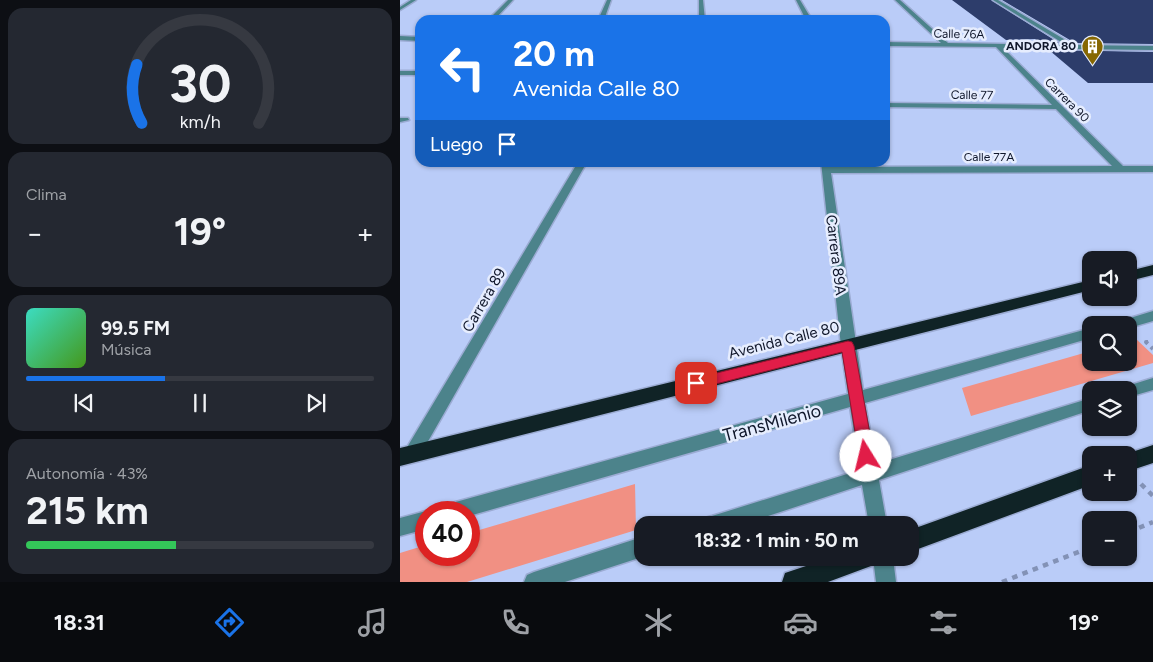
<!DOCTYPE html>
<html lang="es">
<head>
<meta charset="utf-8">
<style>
  :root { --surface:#171b24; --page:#242831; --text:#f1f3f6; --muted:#9ea1a6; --line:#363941; --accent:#1a73e8 }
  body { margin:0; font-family:Figtree,sans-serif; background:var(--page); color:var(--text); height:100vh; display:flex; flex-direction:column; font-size:19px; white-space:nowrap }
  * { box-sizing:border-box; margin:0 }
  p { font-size:16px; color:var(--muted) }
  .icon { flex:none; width:28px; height:28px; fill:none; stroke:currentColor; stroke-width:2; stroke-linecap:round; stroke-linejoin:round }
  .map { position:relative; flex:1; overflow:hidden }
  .details { display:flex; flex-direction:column; gap:8px; padding:8px; background:#0d0f14; width:400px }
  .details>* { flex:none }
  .hud { position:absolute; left:15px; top:15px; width:475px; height:152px; border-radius:15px; box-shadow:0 1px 4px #0004; background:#1a73e8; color:#fff; overflow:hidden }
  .buttons { position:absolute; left:682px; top:251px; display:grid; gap:10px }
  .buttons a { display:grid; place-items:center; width:55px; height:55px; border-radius:10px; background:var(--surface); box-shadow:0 1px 4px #0004; font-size:25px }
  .speed { position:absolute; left:15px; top:501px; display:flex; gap:10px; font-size:25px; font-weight:700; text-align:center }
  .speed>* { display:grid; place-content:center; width:65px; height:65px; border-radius:50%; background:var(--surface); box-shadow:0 1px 4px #0004; line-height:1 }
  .speed .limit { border:8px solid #d22; background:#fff; color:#111 }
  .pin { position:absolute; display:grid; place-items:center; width:42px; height:42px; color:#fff; margin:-21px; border-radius:10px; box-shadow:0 2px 8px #0006 }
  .me { position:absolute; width:55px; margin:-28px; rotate:351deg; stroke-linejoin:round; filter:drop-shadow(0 0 4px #0008) }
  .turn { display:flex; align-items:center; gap:18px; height:105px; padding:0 15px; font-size:22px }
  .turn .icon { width:65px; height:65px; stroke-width:2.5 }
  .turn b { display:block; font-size:35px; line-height:42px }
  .then { display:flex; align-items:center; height:48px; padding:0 15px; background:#0003; gap:10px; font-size:19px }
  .big { font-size:38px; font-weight:700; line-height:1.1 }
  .details .tile { flex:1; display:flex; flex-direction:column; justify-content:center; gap:8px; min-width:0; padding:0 18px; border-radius:15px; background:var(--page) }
  .details .dial { align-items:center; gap:0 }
  .dial svg { height:130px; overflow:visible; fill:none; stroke:var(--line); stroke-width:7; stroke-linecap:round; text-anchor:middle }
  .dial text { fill:var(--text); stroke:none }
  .song { display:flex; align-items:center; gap:15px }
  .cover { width:60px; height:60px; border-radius:8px; background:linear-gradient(135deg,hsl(170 70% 55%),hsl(100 70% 35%)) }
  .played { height:5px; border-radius:2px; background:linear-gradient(90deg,var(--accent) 40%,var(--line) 40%) }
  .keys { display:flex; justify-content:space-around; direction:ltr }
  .heat { display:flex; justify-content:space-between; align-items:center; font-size:28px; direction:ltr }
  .charge { height:8px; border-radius:4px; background:linear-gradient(90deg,#34c759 43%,var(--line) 0) }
  .trip { position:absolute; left:234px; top:516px; width:285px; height:50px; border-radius:15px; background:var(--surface); box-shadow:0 1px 4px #0004; font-weight:700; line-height:50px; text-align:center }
  .tab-bar { display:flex; height:80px; justify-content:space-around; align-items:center; background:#090b0e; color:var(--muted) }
  .tab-bar .icon { width:35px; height:35px }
  .tab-bar .active { color:var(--accent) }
  .tab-bar b { font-size:22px; color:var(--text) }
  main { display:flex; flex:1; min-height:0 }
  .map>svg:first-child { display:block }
</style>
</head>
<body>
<main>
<section class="details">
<div class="tile dial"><svg viewBox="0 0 100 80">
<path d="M14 69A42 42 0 1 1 86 69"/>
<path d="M14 69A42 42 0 0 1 11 33" stroke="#1a73e8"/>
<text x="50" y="56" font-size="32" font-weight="700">30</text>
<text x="50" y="72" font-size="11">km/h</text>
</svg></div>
<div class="tile"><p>Clima</p>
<div class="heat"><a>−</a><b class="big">19°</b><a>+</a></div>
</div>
<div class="tile">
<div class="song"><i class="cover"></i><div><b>99.5 FM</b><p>Música</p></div></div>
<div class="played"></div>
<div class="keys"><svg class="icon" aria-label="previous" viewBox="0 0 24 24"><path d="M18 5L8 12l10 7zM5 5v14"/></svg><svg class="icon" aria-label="pause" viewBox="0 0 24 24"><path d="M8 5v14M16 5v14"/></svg><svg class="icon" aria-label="next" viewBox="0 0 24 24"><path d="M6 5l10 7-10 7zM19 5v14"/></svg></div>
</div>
<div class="tile"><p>Autonomía · 43%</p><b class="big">215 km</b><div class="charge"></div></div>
</section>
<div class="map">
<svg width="753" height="582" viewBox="0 0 753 582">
  <rect width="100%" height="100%" fill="#baccf8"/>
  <path fill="#f19083" d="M735,338L753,355V363L571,416L562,388L691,351V362H729V340Z
    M235,484L236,530L67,582H0V553L26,545V555H69V533Z"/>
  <path fill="#2d3d6b" d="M552,0H591L659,43H640L635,39L606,40Z
    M602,0H753V44L675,43Z
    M649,50L753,52V83H688Z"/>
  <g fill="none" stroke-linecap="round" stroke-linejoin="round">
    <defs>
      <path id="minor" d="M11,0H16L0,10V7Z
        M108,0H113L94,20H88Z
        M207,0H211L204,20H198Z
        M299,0H303L305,20H299Z
        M396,0H400L412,20H406Z
        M495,0H500L548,43L666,45L593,0H598L674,45L753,46V50L603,48L723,166H753V172L431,173L463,390L691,328V338L465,403L476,464L691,398V410L479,480L487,525H469L462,485L341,525H303L305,518L312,516L460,470L450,407L69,516V512H43L45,506L52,503L448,394L441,346L421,162H430V167L712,166L656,109L485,107V103L652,105L596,47L485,46V42L541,43Z
        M0,36L20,37V41L0,40Z
        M0,71H20V75H0Z
        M0,118H8L9,120L0,122Z
        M178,162H187L18,459L12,462L6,459L4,454L6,449Z
        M753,311V321L729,328V325H715L717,322Z
        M753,378V390L729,397V390H722L724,387Z
        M26,511L30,512H26V529L0,536V518Z
        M242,537V557L165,582H124L127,575L134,572Z
        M473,558H493L496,582H476Z"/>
      <path id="highway" d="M753,265V275L729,281V271Z
        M691,280V290L0,466V448Z
        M753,445V463L729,471V455H723Z
        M691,465V485L510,552V530Z
        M430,558H475L471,566L428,582H382L385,573Z"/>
    </defs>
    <use href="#minor" stroke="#9babd3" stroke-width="3"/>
    <use href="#highway" stroke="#9babd3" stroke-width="3"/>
    <path stroke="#8392b6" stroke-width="4" stroke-dasharray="4.5 4.5" stroke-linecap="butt" d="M748,342H746L753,349"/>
    <path stroke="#8392b6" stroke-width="4.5" stroke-dasharray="5.5 5.5" stroke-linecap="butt" d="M741,484L753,496
      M729,532L753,522
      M602,582L691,547"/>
    <use href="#minor" fill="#4c838b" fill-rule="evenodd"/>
    <use href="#highway" fill="#102326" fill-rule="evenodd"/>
  </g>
  <path fill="#e11d48" stroke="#92132f" d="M448,341L452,342L454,346L474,456L472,461L466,463L461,461L459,456L442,352L296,389L291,387L289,383L291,380L296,378Z"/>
  <defs>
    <symbol id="building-pin" viewBox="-11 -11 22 30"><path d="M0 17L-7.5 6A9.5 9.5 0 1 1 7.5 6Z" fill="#866702" stroke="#e6edfe"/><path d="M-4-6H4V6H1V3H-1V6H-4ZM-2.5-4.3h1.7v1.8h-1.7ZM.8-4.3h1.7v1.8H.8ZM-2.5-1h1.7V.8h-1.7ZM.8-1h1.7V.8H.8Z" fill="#fff"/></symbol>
  </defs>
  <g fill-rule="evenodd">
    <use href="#building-pin" x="680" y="34" width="25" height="34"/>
  </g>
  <g text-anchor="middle" stroke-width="5" stroke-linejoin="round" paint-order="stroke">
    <g font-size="12" fill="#10172b" stroke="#e6edfe">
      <text transform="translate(559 34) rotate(1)" y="4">Calle 76A</text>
      <text transform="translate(572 95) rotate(1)" y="4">Calle 77</text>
      <text transform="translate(667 100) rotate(45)" y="4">Carrera 90</text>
      <text x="589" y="161">Calle 77A</text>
    </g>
    <g font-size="12" font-weight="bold" fill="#10172b" stroke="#e6edfe" text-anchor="end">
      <text x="676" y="50">ANDORA 80</text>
    </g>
    <g font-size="15" fill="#10172b" stroke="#e6edfe">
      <text transform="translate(436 255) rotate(83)" y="5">Carrera 89A</text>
      <text transform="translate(84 300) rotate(-60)" y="5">Carrera 89</text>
      <text transform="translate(384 340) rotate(-14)" y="5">Avenida Calle 80</text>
    </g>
    <g font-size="18" fill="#10172b" stroke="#e6edfe">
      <text transform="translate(372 423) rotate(-15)" y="6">TransMilenio</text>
    </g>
  </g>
</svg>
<div class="buttons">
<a><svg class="icon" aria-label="sound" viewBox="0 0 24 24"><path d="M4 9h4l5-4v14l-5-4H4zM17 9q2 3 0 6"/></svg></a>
<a><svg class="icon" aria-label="search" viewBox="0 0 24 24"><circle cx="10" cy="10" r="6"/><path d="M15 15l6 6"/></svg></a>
<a><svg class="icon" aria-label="layers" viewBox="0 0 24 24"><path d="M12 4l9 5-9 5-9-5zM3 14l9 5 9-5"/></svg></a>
<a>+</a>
<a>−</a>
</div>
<div class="speed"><div class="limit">40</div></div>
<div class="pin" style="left:296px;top:383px;background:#d93025"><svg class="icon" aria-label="arrive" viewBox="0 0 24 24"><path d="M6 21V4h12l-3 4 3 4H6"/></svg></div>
<svg class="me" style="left:466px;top:456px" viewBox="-20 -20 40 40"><circle r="19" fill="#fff"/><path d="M0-13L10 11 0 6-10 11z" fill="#e11d48"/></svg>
<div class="trip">18:32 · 1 min · 50 m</div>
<div class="hud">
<div class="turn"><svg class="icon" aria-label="left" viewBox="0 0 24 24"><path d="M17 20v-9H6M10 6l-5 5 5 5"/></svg><div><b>20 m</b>Avenida Calle 80</div></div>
<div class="then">Luego<svg class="icon" aria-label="arrive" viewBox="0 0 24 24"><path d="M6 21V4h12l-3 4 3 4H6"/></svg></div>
</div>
</div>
</main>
<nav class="tab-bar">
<b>18:31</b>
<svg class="icon active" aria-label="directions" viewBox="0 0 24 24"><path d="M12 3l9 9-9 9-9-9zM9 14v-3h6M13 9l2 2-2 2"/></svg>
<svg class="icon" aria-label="music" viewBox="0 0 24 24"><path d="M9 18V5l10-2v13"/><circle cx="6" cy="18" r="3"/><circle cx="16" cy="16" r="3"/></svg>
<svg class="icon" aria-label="phone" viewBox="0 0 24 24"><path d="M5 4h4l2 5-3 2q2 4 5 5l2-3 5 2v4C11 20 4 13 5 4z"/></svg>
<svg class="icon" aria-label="climate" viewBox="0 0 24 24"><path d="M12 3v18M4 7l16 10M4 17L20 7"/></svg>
<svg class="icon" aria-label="car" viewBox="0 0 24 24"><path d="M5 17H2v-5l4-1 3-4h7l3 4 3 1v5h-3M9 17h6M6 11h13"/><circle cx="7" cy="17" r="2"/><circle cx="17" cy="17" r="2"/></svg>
<svg class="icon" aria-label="filters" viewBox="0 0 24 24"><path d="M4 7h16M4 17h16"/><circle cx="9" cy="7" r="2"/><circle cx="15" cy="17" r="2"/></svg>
<b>19°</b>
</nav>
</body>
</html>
